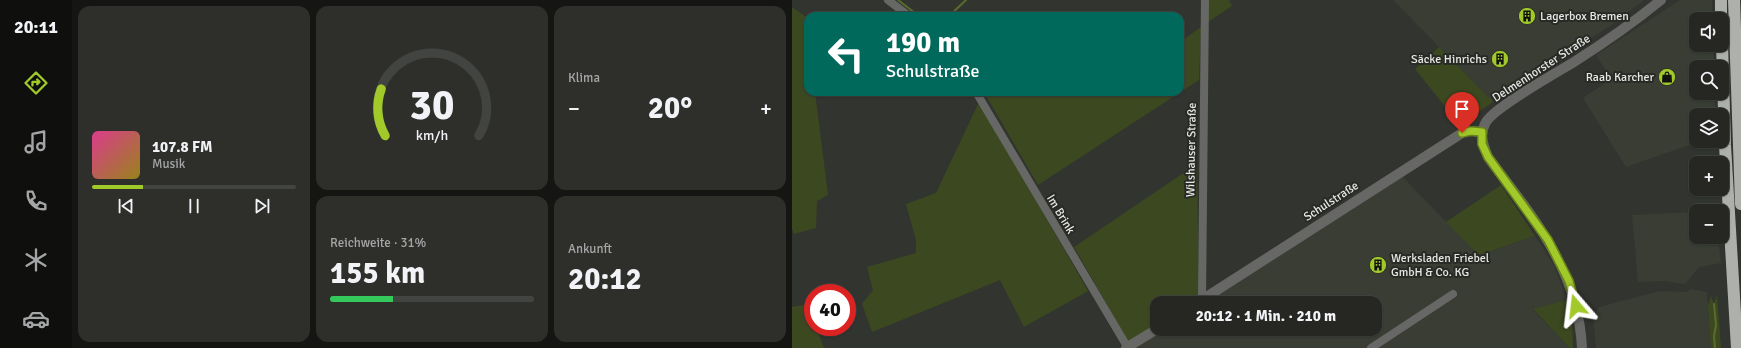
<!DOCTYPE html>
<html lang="de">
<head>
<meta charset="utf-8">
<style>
  :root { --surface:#262723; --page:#2e2f2b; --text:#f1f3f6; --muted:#a4a5a6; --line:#424441; --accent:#a1c92a }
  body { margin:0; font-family:Signika,sans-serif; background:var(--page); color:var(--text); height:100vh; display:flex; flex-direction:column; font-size:15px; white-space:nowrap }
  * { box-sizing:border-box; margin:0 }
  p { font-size:13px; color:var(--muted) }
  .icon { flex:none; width:22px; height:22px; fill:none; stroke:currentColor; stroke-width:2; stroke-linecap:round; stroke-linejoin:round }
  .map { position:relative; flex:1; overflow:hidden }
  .panel { display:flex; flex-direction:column; gap:6px; padding:6px; background:#151513; width:720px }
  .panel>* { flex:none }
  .guide { position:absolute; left:12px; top:12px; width:380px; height:84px; border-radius:12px; box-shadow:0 1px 3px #0004,0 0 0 1px var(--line); background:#00695c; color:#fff; overflow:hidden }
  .tools { position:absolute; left:897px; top:12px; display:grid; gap:8px }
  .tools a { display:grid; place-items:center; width:40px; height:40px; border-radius:8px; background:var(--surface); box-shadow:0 1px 3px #0004,0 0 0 1px var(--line); font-size:20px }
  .speed { position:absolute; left:12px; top:284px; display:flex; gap:8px; font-size:20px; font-weight:700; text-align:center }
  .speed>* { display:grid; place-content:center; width:52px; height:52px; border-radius:50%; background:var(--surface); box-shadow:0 1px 3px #0004,0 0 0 1px var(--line); line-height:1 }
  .speed .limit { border:6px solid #d22; background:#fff; color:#111 }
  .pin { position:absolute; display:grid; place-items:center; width:34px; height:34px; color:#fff; margin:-41px -17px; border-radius:50% 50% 50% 0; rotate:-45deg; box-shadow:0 0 4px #0007 }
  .pin .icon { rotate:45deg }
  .me { position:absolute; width:44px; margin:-22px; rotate:343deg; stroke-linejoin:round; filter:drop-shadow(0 0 3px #0008) }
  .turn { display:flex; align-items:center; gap:14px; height:84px; padding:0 16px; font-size:18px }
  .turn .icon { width:52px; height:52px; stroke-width:2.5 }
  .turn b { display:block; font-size:28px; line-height:34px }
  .big { font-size:30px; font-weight:700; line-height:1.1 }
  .panel .tile { flex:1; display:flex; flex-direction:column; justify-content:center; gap:6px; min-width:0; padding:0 14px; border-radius:12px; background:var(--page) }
  .panel .dial { align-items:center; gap:0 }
  .dial svg { height:104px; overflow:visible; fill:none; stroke:var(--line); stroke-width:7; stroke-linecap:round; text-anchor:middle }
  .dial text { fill:var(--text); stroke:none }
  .song { display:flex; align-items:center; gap:12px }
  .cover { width:48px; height:48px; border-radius:6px; background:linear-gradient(135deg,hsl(330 70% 55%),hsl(50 70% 35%)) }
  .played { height:4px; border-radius:2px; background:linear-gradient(90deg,var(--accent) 25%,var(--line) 25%) }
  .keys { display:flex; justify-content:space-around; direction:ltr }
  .heat { display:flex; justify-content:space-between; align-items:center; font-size:22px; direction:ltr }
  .charge { height:6px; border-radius:3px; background:linear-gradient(90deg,#34c759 31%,var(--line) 0) }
  .panel .tiles { flex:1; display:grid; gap:6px; grid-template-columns:repeat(3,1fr) }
  .tile:first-child { grid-row:span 2 }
  .trip { position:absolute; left:358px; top:296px; width:232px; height:40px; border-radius:12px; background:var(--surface); box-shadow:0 1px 3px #0004,0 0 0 1px var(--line); font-weight:700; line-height:40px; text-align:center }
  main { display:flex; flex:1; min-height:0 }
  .menu { display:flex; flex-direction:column; width:72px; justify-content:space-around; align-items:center; background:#0f100e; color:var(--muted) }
  .menu .icon { width:28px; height:28px }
  .menu .active { color:var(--accent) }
  .menu b { font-size:18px; color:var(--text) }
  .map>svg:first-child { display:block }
</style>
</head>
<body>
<main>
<nav class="menu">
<b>20:11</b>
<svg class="icon active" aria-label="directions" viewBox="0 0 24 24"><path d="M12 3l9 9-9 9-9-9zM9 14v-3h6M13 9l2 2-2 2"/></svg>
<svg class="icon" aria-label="music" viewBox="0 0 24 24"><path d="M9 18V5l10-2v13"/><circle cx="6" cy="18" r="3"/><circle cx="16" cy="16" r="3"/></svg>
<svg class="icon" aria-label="phone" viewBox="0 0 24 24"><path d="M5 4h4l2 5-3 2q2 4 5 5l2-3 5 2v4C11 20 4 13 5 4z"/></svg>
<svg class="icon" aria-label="climate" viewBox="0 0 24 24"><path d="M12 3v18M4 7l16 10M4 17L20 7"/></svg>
<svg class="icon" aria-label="car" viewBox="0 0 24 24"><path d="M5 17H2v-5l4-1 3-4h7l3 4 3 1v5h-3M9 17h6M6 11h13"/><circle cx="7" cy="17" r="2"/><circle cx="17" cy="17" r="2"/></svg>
</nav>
<section class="panel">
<div class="tiles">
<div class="tile">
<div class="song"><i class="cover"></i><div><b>107.8 FM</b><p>Musik</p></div></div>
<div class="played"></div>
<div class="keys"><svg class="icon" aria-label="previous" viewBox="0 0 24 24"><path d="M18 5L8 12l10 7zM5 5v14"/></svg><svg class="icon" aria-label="pause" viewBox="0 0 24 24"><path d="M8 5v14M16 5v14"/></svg><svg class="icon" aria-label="next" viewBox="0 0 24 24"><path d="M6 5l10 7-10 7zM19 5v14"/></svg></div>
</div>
<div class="tile dial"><svg viewBox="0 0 100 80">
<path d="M14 69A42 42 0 1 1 86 69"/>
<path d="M14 69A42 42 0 0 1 11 33" stroke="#a1c92a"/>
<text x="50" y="56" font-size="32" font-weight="700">30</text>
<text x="50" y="72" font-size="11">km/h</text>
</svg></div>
<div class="tile"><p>Klima</p>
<div class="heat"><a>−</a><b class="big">20°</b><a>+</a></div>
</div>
<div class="tile"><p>Reichweite · 31%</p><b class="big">155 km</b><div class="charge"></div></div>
<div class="tile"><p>Ankunft</p><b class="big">20:12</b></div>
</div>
</section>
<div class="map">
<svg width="949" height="348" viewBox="0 0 949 348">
  <rect width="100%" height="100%" fill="#32342f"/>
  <path fill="#393d33" d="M601,0H852L818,26L701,102Z
    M888,0H920V19H904V45H921L922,67H904V93H923V115H904V141H909L834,167L791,98L819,79L804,55Z
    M610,175L617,184L687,255L743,236L762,265L775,300L741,310L778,348H341L371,329H583V303H411Z
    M904,212V237H926L929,263L907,267L893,284L873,281L846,282L840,215Z
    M899,289L915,292L919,348H804L801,316L807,307L867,291L894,292Z"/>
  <path fill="#3c4920" d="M416,0H437L440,6L416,22Z
    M0,7L13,16L16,92H23L36,195L25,201L24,228L2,234L0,229Z
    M409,27L407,80L246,185L192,92H388V42Z
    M647,47L701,102L668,125L623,69Z
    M187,102L296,291L232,327L208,280L80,332L70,304L81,290L75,267L124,253V240L114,204L144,193Z
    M405,169L407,296L396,303H365V324L337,343L282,247L396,170Z
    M709,185L743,236L687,255L654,222Z
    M925,295L929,348H919L916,306L919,296L922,304Z
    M775,300L780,322L781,348H778L741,309Z
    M16,304L21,318V327H24L32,348H0V307Z"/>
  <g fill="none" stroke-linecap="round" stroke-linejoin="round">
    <path stroke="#596c2e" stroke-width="2" d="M106,0L127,16
      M157,16L174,0
      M922,304L924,325L922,336L923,348"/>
    <path stroke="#676866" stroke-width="8" d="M96,0L117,16
      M184,92L336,348
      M410,300L413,0
      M579,348L661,294"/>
    <path stroke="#676866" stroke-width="10" d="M405,303L670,133L678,131L690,132
      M334,348L365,329
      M790,348C786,268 741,218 696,157C691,145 687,134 694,122C703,107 764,73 782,62C812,43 841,23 869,0"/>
    <path stroke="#aeb1ab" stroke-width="12" d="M929,0V19
      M942,0L949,204
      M930,43L933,145L945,348"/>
  </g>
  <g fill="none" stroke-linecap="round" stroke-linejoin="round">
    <defs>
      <path id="route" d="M670,133L678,131L690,132V144L696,157L756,240L777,281L784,306"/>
    </defs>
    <use href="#route" stroke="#69831b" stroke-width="10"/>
    <use href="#route" stroke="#a1c92a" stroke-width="7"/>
  </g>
  <defs>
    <symbol id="building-disc" viewBox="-11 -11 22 22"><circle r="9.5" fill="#a1c92a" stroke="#282a25"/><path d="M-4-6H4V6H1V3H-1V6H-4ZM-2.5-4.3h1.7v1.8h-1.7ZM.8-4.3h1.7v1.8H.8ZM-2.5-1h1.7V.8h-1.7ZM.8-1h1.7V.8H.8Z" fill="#111"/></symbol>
    <symbol id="shop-disc" viewBox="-11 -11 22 22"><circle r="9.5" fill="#a1c92a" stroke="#282a25"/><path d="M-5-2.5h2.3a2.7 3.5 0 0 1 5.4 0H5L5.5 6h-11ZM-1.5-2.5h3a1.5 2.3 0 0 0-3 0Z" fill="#111"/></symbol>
  </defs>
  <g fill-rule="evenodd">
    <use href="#building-disc" x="725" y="6" width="20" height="20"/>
    <use href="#building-disc" x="698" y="49" width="20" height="20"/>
    <use href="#shop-disc" x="865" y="67" width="20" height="20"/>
    <use href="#building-disc" x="576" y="255" width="20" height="20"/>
  </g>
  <g text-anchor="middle" stroke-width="4" stroke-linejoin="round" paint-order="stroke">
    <g font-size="12" fill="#e7e8e5" stroke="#282a25" text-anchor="start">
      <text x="748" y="20">Lagerbox Bremen</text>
      <text x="695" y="63" text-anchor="end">Säcke Hinrichs</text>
      <text x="862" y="81" text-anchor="end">Raab Karcher</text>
      <text x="599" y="262">Werksladen Friebel<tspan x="599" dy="14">GmbH &amp; Co. KG</tspan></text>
    </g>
    <g font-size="12" fill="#e7e8e5" stroke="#282a25">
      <text transform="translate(749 68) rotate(-33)" y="4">Delmenhorster Straße</text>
      <text transform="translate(399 150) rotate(-89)" y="4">Wilshauser Straße</text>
      <text transform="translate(539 201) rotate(-33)" y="4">Schulstraße</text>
      <text transform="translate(269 214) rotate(59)" y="4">Im Brink</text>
    </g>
  </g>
</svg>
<div class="tools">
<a><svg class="icon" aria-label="sound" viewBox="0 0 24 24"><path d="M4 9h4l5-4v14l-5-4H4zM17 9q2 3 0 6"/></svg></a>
<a><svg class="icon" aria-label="search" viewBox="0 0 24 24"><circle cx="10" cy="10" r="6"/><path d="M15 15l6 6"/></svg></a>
<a><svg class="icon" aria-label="layers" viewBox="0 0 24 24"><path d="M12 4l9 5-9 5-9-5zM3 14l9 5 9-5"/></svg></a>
<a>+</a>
<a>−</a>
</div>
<div class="speed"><div class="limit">40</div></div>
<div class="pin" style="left:670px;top:133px;background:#d93025"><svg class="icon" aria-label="arrive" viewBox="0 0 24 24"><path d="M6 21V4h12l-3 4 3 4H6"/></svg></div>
<svg class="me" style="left:784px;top:306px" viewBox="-20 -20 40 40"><path d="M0-17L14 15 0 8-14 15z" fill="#a1c92a" stroke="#fff" stroke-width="4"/></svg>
<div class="trip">20:12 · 1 Min. · 210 m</div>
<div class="guide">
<div class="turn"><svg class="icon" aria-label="left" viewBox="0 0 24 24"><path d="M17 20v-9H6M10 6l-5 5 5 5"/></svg><div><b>190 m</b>Schulstraße</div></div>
</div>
</div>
</main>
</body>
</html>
